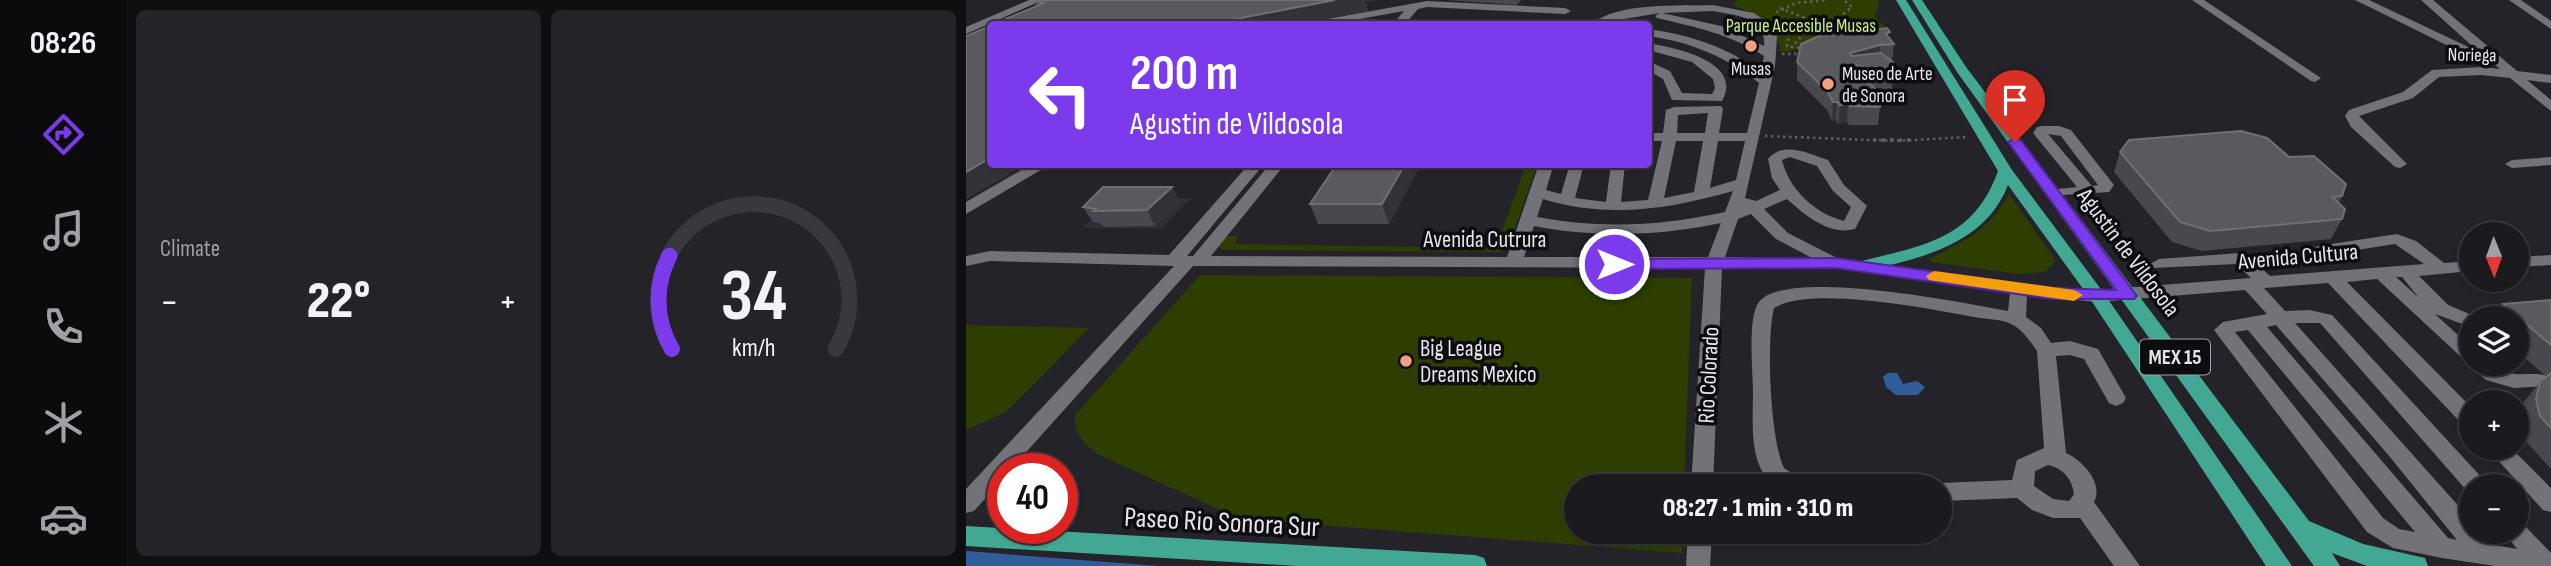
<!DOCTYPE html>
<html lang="en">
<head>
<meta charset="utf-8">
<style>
  :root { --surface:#1b1a1f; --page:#242328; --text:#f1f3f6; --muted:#a0a1a4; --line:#39383d; --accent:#7c3aed }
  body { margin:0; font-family:"Sofia Sans Condensed",sans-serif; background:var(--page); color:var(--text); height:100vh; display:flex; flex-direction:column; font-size:26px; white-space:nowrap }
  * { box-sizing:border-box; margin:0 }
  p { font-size:23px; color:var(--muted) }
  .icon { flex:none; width:38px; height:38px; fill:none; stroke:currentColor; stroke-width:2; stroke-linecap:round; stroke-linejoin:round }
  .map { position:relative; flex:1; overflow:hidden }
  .side { display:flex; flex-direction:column; gap:10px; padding:10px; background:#0f0e11; width:840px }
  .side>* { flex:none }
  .banner { position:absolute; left:21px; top:21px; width:665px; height:147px; border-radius:7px; box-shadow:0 2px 5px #0004,0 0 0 2px var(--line); background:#7c3aed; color:#fff; overflow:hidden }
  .needle { width:46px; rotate:179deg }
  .tools { position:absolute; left:1493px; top:222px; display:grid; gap:14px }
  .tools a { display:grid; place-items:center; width:70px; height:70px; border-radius:50%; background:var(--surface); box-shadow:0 2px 5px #0004,0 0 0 2px var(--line); font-size:35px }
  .speed { position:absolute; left:21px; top:453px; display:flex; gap:14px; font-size:35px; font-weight:700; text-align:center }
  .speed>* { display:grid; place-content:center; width:91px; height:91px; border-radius:50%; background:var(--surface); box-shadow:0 2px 5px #0004,0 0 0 2px var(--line); line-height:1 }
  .speed .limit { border:10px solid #d22; background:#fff; color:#111 }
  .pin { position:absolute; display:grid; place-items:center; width:60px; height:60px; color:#fff; margin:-72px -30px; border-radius:50% 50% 50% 0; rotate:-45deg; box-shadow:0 0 7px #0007 }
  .pin .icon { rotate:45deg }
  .me { position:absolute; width:77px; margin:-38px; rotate:90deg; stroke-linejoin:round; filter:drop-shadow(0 0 5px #0008) }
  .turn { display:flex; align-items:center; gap:24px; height:147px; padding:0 28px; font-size:32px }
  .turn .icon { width:91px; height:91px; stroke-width:2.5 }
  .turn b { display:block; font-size:49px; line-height:60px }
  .big { font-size:52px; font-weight:800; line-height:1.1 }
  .side .widget { flex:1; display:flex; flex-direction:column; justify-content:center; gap:10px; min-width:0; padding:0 24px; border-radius:10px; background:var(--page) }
  .side .dial { align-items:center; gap:0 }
  .dial svg { height:182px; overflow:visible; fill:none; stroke:var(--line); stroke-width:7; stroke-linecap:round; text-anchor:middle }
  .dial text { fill:var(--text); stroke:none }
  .heat { display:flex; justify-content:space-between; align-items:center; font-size:38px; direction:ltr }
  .side .tiles { flex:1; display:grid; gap:10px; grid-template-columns:repeat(2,1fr) }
  .trip { position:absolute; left:598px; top:474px; width:388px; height:70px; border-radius:35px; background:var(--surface); box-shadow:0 2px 5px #0004,0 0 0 2px var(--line); font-weight:800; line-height:70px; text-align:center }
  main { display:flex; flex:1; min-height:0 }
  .tab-bar { display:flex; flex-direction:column; width:126px; justify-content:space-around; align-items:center; background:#0b0a0c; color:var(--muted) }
  .tab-bar .icon { width:49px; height:49px }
  .tab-bar .on { color:var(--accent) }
  .tab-bar b { font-size:32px; color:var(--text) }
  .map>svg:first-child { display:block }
</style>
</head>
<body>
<main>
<nav class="tab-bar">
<b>08:26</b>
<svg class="icon on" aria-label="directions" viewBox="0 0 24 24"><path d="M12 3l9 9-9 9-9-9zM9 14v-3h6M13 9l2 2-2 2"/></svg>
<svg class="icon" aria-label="music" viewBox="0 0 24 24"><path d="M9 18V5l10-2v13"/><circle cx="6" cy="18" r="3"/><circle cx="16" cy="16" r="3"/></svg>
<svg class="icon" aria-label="phone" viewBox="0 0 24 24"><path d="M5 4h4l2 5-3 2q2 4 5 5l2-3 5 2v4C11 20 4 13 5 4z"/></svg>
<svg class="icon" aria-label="climate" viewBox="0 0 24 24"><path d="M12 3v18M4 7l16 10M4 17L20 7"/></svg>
<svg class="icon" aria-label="car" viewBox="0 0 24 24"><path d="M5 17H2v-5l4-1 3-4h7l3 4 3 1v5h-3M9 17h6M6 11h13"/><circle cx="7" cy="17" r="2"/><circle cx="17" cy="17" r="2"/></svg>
</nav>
<section class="side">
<div class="tiles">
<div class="widget"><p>Climate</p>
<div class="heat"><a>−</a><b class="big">22°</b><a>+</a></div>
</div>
<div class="widget dial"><svg viewBox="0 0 100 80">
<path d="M14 69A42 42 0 1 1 86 69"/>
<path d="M14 69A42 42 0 0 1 13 28" stroke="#7c3aed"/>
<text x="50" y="56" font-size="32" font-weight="700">34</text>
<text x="50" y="72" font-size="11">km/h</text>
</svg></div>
</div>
</section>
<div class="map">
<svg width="1585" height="566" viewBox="0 0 1585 566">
  <rect width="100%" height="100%" fill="#242329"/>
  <path fill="#2f2d38" d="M148,197L225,198L196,229L116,228Z"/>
  <path fill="#2d3e00" d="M772,0H911L913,4L909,16L922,31L906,39L815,52C808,18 796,17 766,5Z
    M560,165H571L542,248L537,252L257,250L252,247L259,236H273L268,244L514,248L518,240L533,239Z
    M1043,194L1090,261L1079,272L1053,274L965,262L963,259C999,240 1022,232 1043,194Z
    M234,275L726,278L718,486H611V532H716V553L274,519L131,454C117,442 108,434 109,415Z
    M0,325L123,328L40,412L0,430Z"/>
  <path fill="#315e9a" d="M922,373H931L937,384L951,381L959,387L952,395H930L920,387L917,377Z
    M0,551L193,566H0Z"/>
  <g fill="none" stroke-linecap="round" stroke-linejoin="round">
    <path stroke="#616066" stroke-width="2.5" stroke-dasharray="2.5 3.5" stroke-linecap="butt" d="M814,8L842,19L858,38
      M877,37L875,16L886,7L878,0
      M839,45L831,48L821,46L824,29L809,18L811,12L830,3L861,0
      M825,48L847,23
      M816,54H836
      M799,136L930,141L1001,137"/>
    <path stroke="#616066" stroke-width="3.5" stroke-dasharray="3.5 5" stroke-linecap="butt" d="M907,140H946"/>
    <path fill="#737278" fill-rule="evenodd" d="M63,0H77L0,34V27Z
      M1226,0H1238L1355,78L1349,82L1345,81Z
      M1389,0H1403L1513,52L1455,0H1467L1551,71L1585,75V83L1561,80L1585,100V111L1544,78L1515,75L1473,77L1447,98L1393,116L1441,164L1434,168L1429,167L1385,127L1379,116L1383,110L1437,92L1466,70L1515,67L1534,69L1522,59L1513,61Z
      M1543,0H1555L1585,21V29Z
      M461,1L599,8L605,11L599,14L461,7L452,9L439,24H427L438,11L366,24H344L350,21Z
      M747,5L788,13L804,24L811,37L809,66L779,198L790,201L814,190L806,178L802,159C817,140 844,154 862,160L878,185L901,206L889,229C863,236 839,215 821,199L798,209L822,233L871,258L1086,287L1131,290L1285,278L1270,264L1187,268L1184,264L1193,259L1274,253L1280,254L1304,276L1458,264L1429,244L1352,256L1344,251L1352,246L1431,234L1450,241L1478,263L1505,261V271L1453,276L1482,305L1513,318H1505V327L1469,314L1505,347V364C1526,364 1525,369 1543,373C1556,376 1569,372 1582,376L1585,381L1582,386L1548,388L1520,380L1411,279L1381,282L1505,407V428L1498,426L1362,283L1298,288L1319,311L1343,310L1366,315L1518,480L1521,486H1505V493L1502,492L1354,323H1329L1497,511L1505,522V532H1513L1523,544L1551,549L1538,532H1550V522L1558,525L1585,553V566H1529L1476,558L1427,548L1401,532L1248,330L1257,322L1301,314L1279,290L1131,302L1061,295L1060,317L1075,328L1085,343L1104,341L1132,349L1160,398L1157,403L1150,406L1143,403L1118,359L1104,355L1090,356L1100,453C1116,460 1138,483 1128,502L1174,566H1148L1114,518H1087L1066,510L1051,498L975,501V486H967L975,483L1046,480L1051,460L1078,448L1071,351C1064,341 1056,329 1045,324C1035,319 1019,319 1008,317C964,309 844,285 808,308C800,340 804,439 818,468L836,480L839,486H809C782,466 787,422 787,392C787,372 781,317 793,302C820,267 999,303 1042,311L1044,293L870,268H756L747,486H725L739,268L227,266L45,469H37V479L8,511L0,513V489L208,266L24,261L0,266V256L24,251L203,255L283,164H298L221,256H227L304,164H319L245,256L541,257L573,164H588L580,190L595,194L604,164H618L609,198L640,202L645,164H659L655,202L682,200L696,141H682V133H697L700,110L708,107L755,106L757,109L753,133H781L793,83C758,56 725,42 682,36V29C725,35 761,47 795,72L798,56C764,34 729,27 691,18L689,16L694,13L646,21L639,24H626C650,2 715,6 747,5ZM747,11C768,15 801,17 798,46L755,26L696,13ZM742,113L739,133H711L712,115ZM710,141H737L728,192L698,198ZM752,141H779L770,180L744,188ZM824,157L851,166L867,191L885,207L878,221C848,213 823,189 816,160ZM767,191L759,212C696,226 634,229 571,217L577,199C642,219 704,209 767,191ZM785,214L810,239L846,258L759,257L772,219ZM755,223L742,257H558L568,226C630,238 693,236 755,223ZM1430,277H1436L1453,298ZM1310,325L1424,457L1491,540L1482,538L1301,327ZM1282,330L1449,532L1433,529L1417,518L1269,332ZM1082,465C1097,468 1106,479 1108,494L1103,501L1087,499L1068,486L1069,471Z
      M682,43C709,48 778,61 756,101L706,100L697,79L682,70V61L704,71L716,93L746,94L749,88L747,79L726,62L682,50Z
      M1076,126H1093L1105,130L1148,185L1143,192L1082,196L1079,193L1082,190L1111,187L1067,133L1071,127ZM1082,134L1095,136L1132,185L1126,186Z
      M1585,157V165L1546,168L1539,164L1546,160Z
      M66,164H85L0,214V202Z
      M1585,255V265L1550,267V257Z
      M1521,448H1545L1585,488V512L1577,510Z
      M722,532H746L744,566H720Z"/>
    <path fill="#42a894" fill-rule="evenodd" d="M930,0H940L1046,170L1137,292L1326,566H1300L1125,300L1042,185C1019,245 953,259 897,271L891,270L888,266L891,262C955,246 1007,241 1032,171Z
      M946,0H956L1000,67L1343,521L1397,544L1459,558L1462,566H1401L1366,553L1374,566H1348L991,72Z
      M0,526L509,555L518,558L521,566H331L0,546Z"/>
  </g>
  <path fill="#49484e" d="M71,0H409L400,2L402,11L334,24H28L70,6L67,1Z
    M480,0H555L551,5Z
    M923,38L928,44L926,62L927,74L926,92L907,87L915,97L912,125H883L881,122L872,124L870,120L866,121L861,110L831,80V62Z
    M1154,152L1323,157L1376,196L1373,203L1376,219L1365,239L1236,251L1206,242L1148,172Z
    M371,164H455L423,224H352L344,204Z
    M206,187L214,202L189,226L138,227L136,224L127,222L117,207Z
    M1585,300V469L1556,437L1552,420L1557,403L1574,382L1581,377L1550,350V318H1526L1537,304Z"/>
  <path fill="#333238" d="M369,0H409L400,2L402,11L334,24H244Z
    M914,45L913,62L890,65L884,53Z
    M867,102H871L870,120L866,121Z
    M882,104L881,122L872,124L874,105Z
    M24,158V164H61L0,199V172Z
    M439,164H455L423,224L416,204Z
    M206,187L214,202L189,226L181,210Z"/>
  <path fill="#5a595e" stroke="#706f74" stroke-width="2" d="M71,0H369L244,24H28L78,3L67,1Z
    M24,26V158L0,172V36Z
    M921,28L924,32L920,34L928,44L914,45L884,53L886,56L915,53L928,63L927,74L890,65L915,97L914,107L884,106L882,104L874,105L871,102H867L862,92L831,62L835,44L853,36Z
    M1275,131L1301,138L1323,157L1348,156L1380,184L1376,196L1366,197L1379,209L1376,219L1244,231L1214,222L1154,152L1163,140Z
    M371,164H439L416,204H344Z
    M137,187H206L181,210L128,211L130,209L117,207Z
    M1585,300V345L1537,304Z
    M1585,373V428L1574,416L1570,399L1574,382Z"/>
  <path fill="#7c3aed" stroke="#51269a" stroke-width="2" d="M1049,138L1054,139L1168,292L1171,296L1168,299H1086L870,268L648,269L640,264L648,259L870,258L1086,288L1150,290L1042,142Z"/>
  <path fill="#f59e0b" d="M968,271L1108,290L1117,295L1108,301L963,280L960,276Z"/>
  <g fill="#f39f82" stroke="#0d0d0f" stroke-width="2.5">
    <circle cx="785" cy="46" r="7"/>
    <circle cx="862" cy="84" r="7"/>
    <circle cx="440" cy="361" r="7"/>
  </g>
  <g text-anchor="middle" stroke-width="7" stroke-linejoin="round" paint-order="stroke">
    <g font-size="19" fill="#c9ef84" stroke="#0d0d0f">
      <text x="835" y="32">Parque Accesible Musas</text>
    </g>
    <g font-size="19" fill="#e6e5e9" stroke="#0d0d0f">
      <text transform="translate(1506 54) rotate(1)" y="7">Noriega</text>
    </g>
    <g font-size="19" fill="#e6e5e9" stroke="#0d0d0f">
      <text x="785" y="75">Musas</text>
      <text x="876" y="80" text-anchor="start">Museo de Arte<tspan x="876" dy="22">de Sonora</tspan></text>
    </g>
    <rect fill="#0d0d0f" stroke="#a5a4a8" stroke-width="2" x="1174" y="339.5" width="70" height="35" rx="5"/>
    <g font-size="21" font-weight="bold" fill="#e6e5e9">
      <text x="1209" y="364">MEX 15</text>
    </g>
    <g font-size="23" fill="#e6e5e9" stroke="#0d0d0f">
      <text x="519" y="247">Avenida Cutrura</text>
      <text transform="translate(1163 252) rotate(53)" y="8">Agustin de Vildosola</text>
      <text transform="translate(1332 256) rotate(-5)" y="8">Avenida Cultura</text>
      <text transform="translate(742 375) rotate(-87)" y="8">Rio Colorado</text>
    </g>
    <g font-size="23" fill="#e6e5e9" stroke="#0d0d0f" text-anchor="start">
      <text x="454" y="356">Big League<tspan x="454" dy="26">Dreams Mexico</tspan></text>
    </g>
    <g font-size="28" fill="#e6e5e9" stroke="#0d0d0f">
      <text transform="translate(256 521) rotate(3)" y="10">Paseo Rio Sonora Sur</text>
    </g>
  </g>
</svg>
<div class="tools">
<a><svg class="needle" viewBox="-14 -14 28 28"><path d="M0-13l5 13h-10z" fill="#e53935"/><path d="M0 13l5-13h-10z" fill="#a0a1a4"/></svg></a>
<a><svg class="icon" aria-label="layers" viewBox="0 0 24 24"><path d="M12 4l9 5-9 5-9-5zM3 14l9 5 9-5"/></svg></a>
<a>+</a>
<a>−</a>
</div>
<div class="speed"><div class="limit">40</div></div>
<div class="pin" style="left:1049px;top:142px;background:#d93025"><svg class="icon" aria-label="arrive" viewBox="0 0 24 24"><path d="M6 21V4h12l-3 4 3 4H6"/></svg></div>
<svg class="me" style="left:648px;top:264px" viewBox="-20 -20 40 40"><circle r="17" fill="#7c3aed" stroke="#fff" stroke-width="3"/><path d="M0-11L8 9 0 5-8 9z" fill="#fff"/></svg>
<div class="trip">08:27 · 1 min · 310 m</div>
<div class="banner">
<div class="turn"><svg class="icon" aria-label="left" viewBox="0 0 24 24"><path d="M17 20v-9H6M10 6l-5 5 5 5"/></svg><div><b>200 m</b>Agustin de Vildosola</div></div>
</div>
</div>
</main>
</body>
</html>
